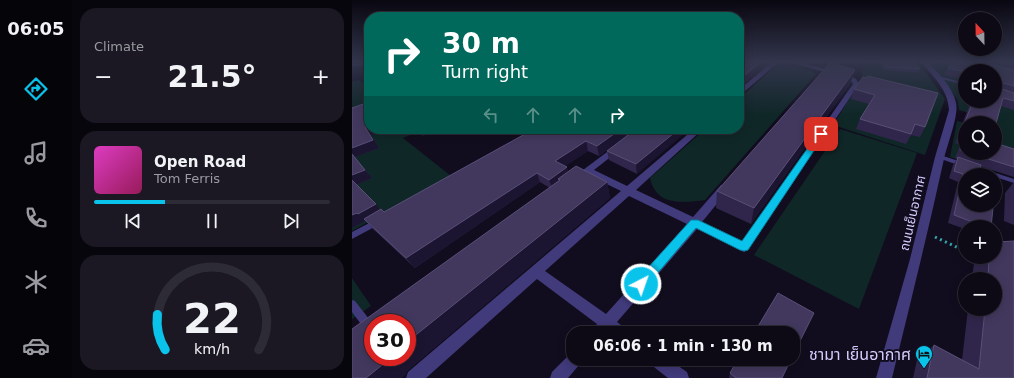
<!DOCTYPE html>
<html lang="en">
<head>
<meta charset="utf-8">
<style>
  :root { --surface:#0d0a16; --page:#1b1823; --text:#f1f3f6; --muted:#9a9aa1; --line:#2d2b35; --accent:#0ac3eb }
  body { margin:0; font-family:"DejaVu Sans","Noto Sans Thai",sans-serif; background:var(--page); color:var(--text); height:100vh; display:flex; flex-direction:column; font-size:15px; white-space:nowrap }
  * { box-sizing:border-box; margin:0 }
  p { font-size:13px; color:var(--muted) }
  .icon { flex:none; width:22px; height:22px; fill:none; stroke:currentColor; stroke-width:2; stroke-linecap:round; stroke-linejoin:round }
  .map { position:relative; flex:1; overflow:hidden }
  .panel { display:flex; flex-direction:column; gap:8px; padding:8px; background:#07060c; width:280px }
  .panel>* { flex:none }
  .guide { position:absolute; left:12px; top:12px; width:380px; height:122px; border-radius:16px; box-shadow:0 2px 10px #0003,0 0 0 1px var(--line); background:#00695c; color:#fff; overflow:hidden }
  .needle { width:26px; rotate:338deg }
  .tools { position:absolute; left:606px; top:12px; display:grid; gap:8px }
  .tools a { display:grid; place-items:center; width:44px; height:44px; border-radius:50%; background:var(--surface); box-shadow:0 2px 10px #0003,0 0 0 1px var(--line); font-size:20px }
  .speed { position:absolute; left:12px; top:314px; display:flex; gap:8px; font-size:20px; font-weight:700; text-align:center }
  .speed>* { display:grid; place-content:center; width:52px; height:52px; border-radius:50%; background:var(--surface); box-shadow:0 2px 10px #0003,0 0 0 1px var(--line); line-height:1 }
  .speed .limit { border:6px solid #d22; background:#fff; color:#111 }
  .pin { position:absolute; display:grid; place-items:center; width:34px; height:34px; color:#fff; margin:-17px; border-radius:8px; box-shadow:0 2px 6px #0006 }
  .me { position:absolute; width:44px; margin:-22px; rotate:41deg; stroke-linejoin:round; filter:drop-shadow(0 0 3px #0008) }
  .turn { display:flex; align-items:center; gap:14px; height:84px; padding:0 12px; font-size:18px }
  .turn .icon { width:52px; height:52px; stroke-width:2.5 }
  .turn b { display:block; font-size:28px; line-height:34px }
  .lanes { display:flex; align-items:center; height:38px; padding:0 12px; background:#0003; justify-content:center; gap:20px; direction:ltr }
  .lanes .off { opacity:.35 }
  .big { font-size:30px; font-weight:700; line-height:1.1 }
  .panel .widget { flex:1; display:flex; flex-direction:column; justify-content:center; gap:6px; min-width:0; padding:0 14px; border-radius:16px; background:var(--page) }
  .panel .dial { align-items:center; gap:0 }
  .dial svg { height:104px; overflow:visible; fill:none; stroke:var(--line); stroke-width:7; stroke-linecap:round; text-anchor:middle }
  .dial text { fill:var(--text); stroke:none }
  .song { display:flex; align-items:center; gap:12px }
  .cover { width:48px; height:48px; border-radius:6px; background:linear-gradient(135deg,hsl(310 70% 55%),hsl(330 70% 35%)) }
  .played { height:4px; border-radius:2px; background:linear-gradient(90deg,var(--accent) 30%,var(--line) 30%) }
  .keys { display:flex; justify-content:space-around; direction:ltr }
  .heat { display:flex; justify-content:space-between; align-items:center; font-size:22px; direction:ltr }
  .trip { position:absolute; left:214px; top:326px; width:234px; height:40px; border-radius:16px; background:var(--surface); box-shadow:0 2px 10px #0003,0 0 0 1px var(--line); font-weight:700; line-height:40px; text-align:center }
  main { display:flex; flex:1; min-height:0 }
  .tabs { display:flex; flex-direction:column; width:72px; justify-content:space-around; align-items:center; background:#050409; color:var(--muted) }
  .tabs .icon { width:28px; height:28px }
  .tabs .on { color:var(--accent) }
  .tabs b { font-size:18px; color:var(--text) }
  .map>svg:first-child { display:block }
</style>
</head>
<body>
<main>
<nav class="tabs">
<b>06:05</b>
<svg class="icon on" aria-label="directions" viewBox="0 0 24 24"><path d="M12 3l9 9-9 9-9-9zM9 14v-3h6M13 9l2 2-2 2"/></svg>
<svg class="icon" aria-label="music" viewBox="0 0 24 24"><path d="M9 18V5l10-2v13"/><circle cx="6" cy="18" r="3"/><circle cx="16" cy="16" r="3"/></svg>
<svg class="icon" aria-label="phone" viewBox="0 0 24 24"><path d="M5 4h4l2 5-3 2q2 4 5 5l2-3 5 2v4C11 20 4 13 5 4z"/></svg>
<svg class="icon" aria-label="climate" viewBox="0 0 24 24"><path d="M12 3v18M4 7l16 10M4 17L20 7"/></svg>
<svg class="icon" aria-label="car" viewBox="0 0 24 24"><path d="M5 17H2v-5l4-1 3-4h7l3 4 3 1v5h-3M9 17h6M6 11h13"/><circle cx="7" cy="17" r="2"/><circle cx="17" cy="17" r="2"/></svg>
</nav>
<section class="panel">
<div class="widget"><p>Climate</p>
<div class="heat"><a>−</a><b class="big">21.5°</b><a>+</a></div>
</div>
<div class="widget">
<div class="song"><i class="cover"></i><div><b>Open Road</b><p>Tom Ferris</p></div></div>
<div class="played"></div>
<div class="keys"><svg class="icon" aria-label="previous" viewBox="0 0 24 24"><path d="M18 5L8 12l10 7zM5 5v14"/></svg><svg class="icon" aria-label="pause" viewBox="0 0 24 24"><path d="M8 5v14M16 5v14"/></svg><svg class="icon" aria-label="next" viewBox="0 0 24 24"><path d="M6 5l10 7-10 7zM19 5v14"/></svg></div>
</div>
<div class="widget dial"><svg viewBox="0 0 100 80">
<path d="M14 69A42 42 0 1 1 86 69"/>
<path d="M14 69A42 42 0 0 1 8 42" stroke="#0ac3eb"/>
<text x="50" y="56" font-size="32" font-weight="700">22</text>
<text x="50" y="72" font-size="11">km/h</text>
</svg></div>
</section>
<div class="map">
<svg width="662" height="378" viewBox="0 0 662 378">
  <rect width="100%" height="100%" fill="#110d1e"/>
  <path fill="#102728" d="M515,61H565L593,99L573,155L481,125L510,78V72Z
    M576,61H594L602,63L613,78V101H643L662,91V177L598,157L605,121L613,123V153H643L645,121L607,110L606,100Z
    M423,67C437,66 452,66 464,74L353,200C330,203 304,206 298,178L353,129H387V99Z
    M7,80L17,89V129H90L71,136L65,132L51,138L99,176L0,231V82Z
    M488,129L565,153L507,309L402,255Z
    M0,278L19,306L0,319Z"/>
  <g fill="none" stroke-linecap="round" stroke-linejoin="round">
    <path stroke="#32a9ab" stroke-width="3" stroke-dasharray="2 3.5" stroke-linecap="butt" d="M583,237L613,251
      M623,257L628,260"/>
    <path fill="#413a7b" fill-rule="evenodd" d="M17,63V65L0,66V64Z
      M582,75L613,83V85L582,77Z
      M588,155L662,179V183L643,177V175H635L586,158L585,157L586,156Z
      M25,219L28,220L29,222L28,224L0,239V232Z
      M0,300L3,301L21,324V332L18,333L14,331L0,312Z"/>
    <path fill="#413a7b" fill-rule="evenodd" d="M421,61H428L387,96V90Z
      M432,61H442L496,75L504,79L507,84L396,250L392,252L388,250L345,229L265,322L273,328L275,333H239L245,324L185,279L74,378H54L56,372L269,191L236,175L224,182L219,179L263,146L266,145L270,148L242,170L275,186L342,129H351L284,190L341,217L369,185H377L378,187L377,189L350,222L390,241L501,84L499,81L492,77ZM277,196L335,224L254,314L193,271Z
      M221,352V359H231L228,364L216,378H198L200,372L218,354Z
      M295,359H316L335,372L337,378H316L298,364Z"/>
    <path fill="#413a7b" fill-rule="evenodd" d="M569,61H575C586,73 601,87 604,103C607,116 595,145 592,159C576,232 558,305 540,378H524L558,259L583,157L597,110C596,89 581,77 569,61Z"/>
  </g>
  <path fill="#30264b" d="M527,61H562L568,69L566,73L532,70Z
    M600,61H662V110L649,106L613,123V153H643L662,149V177L628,166L613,205L639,227H613V229L596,223L606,182L597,178L601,165L605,159L603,158L608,145L603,143L619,101H643V71H613V80L592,75Z
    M503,70L498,84L399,224L364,208L365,191Z
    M511,77L573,127L568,137L559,135L554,144L504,129L508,119L517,104L499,99L502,89Z
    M613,89V96L610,95Z
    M0,108L17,129H36L19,135L27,148L3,157L20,178L5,185L28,210L32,212L182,129H283L247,156L236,151L213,166L217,172L255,182L258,198L55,371L53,375L0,378L198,188L188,182L63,268L21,229L15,222H14L13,221L0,228Z
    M284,129L285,174L257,160L255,151Z
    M662,182V225L652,221L653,193Z
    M628,257H643L662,378H561L565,360L582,345L610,360L616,309H643V279H620L622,263Z
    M378,373L430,378H377Z"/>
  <path fill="#1c1531" d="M410,61H416V63L387,88V80Z
    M503,70L498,84L399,224L402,208Z
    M17,126V129H36L19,135L27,148L3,157L0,154V148L13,127Z
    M269,129H283L247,156L245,146Z
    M327,129H338L285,174L284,164Z
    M234,141L236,151L206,171L203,161Z
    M215,167L218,177L208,180L206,179L208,184L201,190L197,180Z
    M13,170L20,178L4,185L0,181V175Z
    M185,173L188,182L63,268L54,258Z
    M255,182L258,198L55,371L53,375L50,378H14L37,357H55V342Z
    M24,204L31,213L12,219L15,222H14L6,214Z
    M5,213L13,221L0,228V215Z"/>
  <path fill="#42385e" stroke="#594f77" d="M387,61H410L387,80Z
    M530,61H562L568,69L533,67Z
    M600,61H624L662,70V86L648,82L646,84L647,88L662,93V101L651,98L643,127V123H613V152L608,150L613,137L608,135L621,101H643V71H613V72L596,68Z
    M653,61H662V63Z
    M478,63L501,69L503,70L402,208L365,191Z
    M516,76L586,93L573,127L563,124L559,134L508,119L523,95L502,89L511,77L514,78Z
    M17,102V126L13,127L21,140L0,148V108Z
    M182,129H269L245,146L234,141L203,161L215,167L197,180L185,173L54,258L12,219L29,209L32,212Z
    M284,129H327L284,164L255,151Z
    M643,143L662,149V167L617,153H643Z
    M0,154L13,170L0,175Z
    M606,157L629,165L626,175H613V205H632L641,208L639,227H634L602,215L611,174L602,171Z
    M224,166L255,182L55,342V323H21V357H37L35,361L14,378H0V329L208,180L206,179Z
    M0,180L24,204L6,214L5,213L0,215Z
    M662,241V378H575L582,345L627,369L633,309H643V279H636L637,257H643V243L645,242Z
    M426,293L462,313L441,355V333H402Z
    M386,359H439L430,378H384L378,373Z"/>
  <linearGradient id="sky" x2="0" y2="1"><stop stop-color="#090710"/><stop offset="0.54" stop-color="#32354c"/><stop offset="1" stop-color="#32354c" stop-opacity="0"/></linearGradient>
  <rect width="662" height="114" fill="url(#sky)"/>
  <path fill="#0ac3eb" stroke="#067f99" d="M467,132H472L473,134L396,250L392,251L388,250L344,228L293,288L289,289L285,288L283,284L285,280L339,220H346L390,241Z"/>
  <defs>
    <symbol id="hotel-pin" viewBox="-11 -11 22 30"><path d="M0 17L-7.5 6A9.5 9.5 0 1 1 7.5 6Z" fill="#0ac3eb" stroke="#110d1e"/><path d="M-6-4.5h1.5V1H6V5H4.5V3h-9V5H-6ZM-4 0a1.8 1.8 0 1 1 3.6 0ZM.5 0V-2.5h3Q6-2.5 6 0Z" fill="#111"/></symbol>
  </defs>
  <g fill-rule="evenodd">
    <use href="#hotel-pin" x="562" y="344" width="20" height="27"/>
  </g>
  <g text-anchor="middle" stroke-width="4" stroke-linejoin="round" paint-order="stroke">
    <g font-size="13" fill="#d6ccfd" stroke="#110d1e">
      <text transform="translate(560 213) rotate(-77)" y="5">ถนนเย็นอากาศ</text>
    </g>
    <g font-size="16" fill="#d6ccfd" stroke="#110d1e" text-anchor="end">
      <text x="559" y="360">ชามา เย็นอากาศ</text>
    </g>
  </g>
</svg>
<div class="tools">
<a><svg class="needle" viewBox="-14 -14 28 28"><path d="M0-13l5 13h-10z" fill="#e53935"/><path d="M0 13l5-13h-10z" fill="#9a9aa1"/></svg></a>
<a><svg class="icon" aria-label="sound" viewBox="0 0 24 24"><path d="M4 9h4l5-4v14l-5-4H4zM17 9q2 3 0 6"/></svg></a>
<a><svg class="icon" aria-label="search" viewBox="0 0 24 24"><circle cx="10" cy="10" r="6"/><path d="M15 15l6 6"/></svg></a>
<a><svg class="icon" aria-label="layers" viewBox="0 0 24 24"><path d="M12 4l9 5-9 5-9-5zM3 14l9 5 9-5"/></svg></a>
<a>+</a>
<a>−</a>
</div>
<div class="speed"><div class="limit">30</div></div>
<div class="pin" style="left:469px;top:134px;background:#d93025"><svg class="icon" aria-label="arrive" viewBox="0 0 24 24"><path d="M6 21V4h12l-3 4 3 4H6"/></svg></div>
<svg class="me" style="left:289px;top:284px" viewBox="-20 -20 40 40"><circle r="17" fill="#0ac3eb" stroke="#fff" stroke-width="3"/><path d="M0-11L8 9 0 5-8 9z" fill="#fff"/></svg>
<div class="trip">06:06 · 1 min · 130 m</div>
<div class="guide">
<div class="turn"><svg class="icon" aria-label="right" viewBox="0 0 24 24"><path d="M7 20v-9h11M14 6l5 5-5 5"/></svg><div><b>30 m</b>Turn right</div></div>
<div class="lanes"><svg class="icon off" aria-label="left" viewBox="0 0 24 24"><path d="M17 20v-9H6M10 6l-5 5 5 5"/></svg><svg class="icon off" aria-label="ahead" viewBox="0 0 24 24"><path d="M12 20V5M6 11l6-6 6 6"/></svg><svg class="icon off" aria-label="ahead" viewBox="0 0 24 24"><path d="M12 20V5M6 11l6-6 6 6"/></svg><svg class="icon" aria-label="right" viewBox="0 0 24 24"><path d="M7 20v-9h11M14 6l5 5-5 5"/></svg></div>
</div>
</div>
</main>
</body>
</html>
